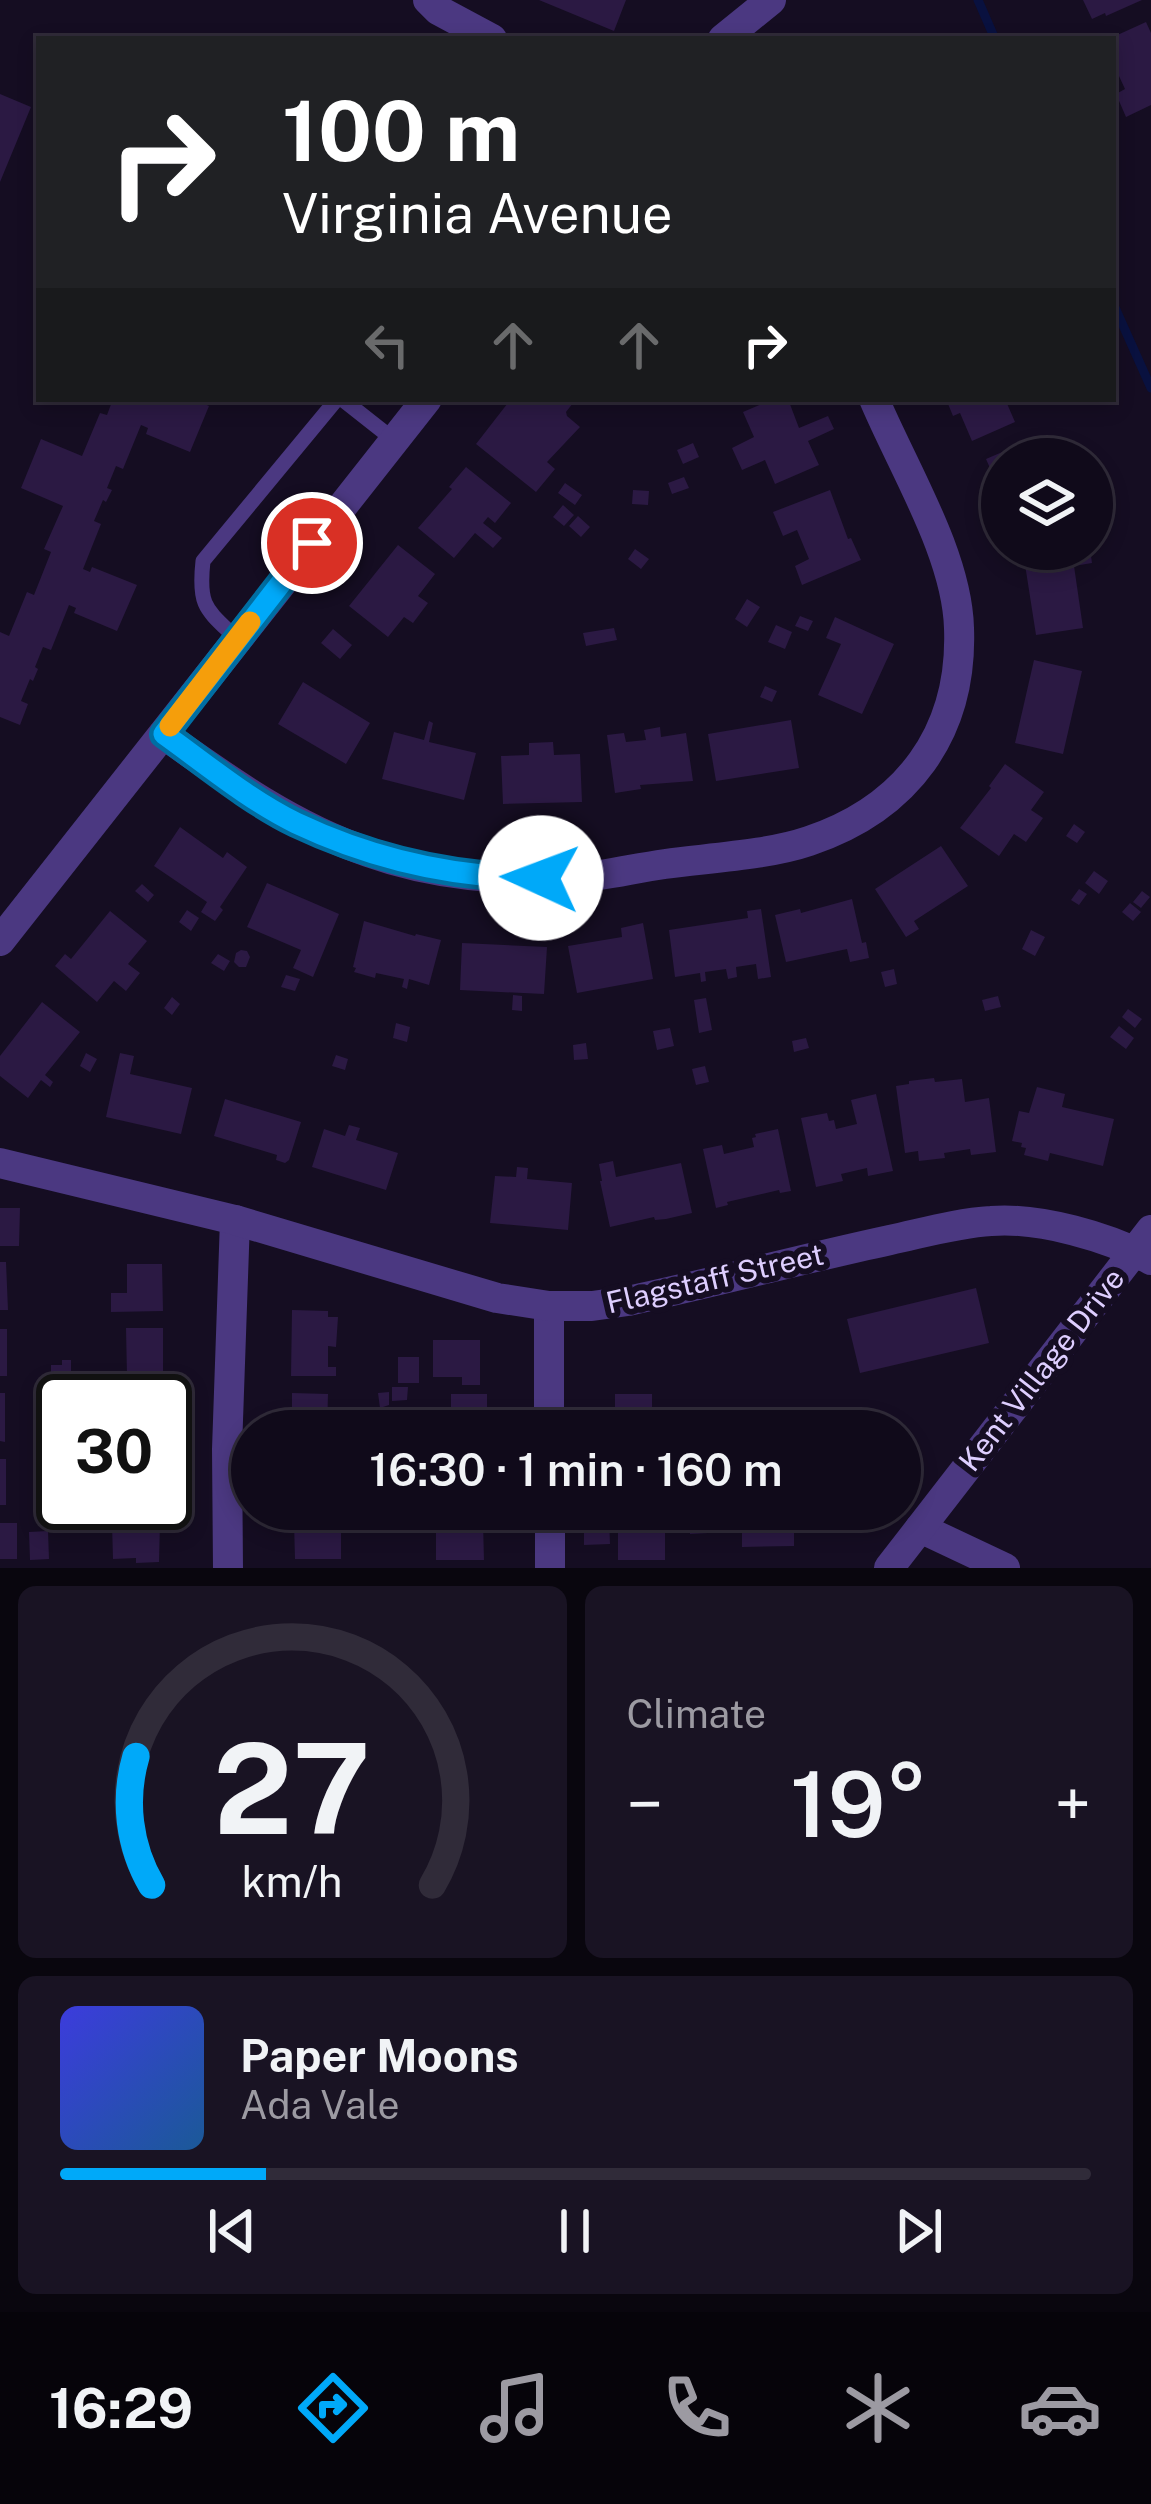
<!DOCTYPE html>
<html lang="en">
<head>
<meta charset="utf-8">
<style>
  :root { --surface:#100a1a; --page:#191323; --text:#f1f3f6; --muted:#9c9aa2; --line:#302b39; --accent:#00a9f9 }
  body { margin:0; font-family:"Public Sans",sans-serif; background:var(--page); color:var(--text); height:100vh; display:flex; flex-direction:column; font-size:45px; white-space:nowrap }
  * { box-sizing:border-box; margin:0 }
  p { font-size:39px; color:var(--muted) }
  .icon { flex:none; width:66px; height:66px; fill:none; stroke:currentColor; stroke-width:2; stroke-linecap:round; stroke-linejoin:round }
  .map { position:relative; height:1568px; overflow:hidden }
  .side { display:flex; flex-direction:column; gap:18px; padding:18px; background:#09060e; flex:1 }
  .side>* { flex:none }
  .guide { position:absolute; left:36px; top:36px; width:1080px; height:366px; border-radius:0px; box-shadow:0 6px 18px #0003,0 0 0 3px var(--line); background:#202124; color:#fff; overflow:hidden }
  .buttons { position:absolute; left:981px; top:438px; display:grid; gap:24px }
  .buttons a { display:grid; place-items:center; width:132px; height:132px; border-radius:50%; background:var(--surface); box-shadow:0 6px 18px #0003,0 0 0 3px var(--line); font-size:60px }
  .speed { position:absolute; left:36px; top:1374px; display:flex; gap:24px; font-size:60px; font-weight:700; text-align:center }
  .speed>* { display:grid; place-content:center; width:156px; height:156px; border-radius:50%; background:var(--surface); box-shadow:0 6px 18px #0003,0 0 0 3px var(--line); line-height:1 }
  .speed .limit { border:6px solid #111; border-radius:18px; background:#fff; color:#111 }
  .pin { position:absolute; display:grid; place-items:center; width:102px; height:102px; color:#fff; margin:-51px; border:6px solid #fff; border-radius:50%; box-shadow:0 3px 12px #0007 }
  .me { position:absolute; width:132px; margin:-66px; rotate:272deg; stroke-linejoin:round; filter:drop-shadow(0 0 9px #0008) }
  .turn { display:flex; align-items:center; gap:42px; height:252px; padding:0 48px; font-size:54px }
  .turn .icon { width:156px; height:156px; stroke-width:2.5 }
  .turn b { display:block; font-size:84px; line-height:102px }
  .lanes { display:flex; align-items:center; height:114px; padding:0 48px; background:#0003; justify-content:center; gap:60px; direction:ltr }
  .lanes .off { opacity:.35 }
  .big { font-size:90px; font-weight:600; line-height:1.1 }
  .side .card { flex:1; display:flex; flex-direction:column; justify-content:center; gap:18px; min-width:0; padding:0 42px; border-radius:18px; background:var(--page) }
  .side .dial { align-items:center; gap:0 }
  .dial svg { height:312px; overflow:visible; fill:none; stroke:var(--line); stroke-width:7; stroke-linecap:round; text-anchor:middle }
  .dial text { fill:var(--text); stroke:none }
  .song { display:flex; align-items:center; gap:36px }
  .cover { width:144px; height:144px; border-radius:18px; background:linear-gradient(135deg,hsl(240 70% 55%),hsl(210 70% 35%)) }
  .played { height:12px; border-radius:6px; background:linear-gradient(90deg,var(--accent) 20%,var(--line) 20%) }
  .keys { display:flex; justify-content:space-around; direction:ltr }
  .heat { display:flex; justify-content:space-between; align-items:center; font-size:66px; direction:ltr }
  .side .tiles { flex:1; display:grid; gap:18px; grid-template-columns:1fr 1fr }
  .card:last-child { grid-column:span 2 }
  .trip { position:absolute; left:231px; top:1410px; width:690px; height:120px; border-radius:60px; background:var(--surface); box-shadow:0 6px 18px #0003,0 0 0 3px var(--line); font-weight:600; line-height:120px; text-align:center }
  .tab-bar { display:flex; height:192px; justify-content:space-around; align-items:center; background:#06040a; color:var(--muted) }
  .tab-bar .icon { width:84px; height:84px }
  .tab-bar .on { color:var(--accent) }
  .tab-bar b { font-size:54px; color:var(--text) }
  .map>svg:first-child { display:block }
</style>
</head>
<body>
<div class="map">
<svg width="1151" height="1568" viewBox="0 0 1151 1568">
  <rect width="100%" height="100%" fill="#150d22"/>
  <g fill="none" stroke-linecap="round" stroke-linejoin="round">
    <path stroke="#09113f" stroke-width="9" d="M978,0L995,39
      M1113,303L1151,388"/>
  </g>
  <path fill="#2b1943" d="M539,0H626L614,31Z
    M1083,0H1142L1106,16L1105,13L1092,19Z
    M1146,22L1151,33V105L1126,117L1116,94L1125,89L1113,63V37Z
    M0,94L31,107L0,182Z
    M113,399H193L209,406L190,452L146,434L148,428L141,425L123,469L116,466L107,488L112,490L106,502L103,500L94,521L101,524L83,569L90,572L92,567L137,585L117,631L74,613L76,608L69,605L51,650L43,647L35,667L38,669L33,681L30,679L21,701L28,704L20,725L0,717V632L9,636L27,592L34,595L51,552L44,549L63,506L21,488L41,439L82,456L100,413L107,415Z
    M511,399H568L573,403L566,412L567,416L580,427L547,462L555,469L536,492L476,444Z
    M773,399H788L799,428L828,416L834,429L808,441L819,465L775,484L765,460L742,470L732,448L754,437L743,412Z
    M946,399H1005L1015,422L972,441L960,413L953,416Z
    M1030,440L1038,459H1002V481L997,484L986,459Z
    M693,443L699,457L683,464L677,450Z
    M466,467L511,503L495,523L488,517L483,523L502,538L493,548L475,533L454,558L418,528L452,489L449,487Z
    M684,477L689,488L672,494L668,483Z
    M565,483L582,495L575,505L558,493Z
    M633,490L649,491L648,505L632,504Z
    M830,490L848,539L851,538L861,560L802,585L795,566L809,559L797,530L783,536L773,512Z
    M563,505L574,515L564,526L553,517Z
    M578,516L590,527L581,537L569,526Z
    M398,545L435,574L418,596L428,603L413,623L404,617L388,637L349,606Z
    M635,549L649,559L641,569L628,559Z
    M1082,549H1090L1092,563L1074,566L1083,628L1036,635L1024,558Z
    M747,599L760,607L747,627L735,619Z
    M800,616L813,621L808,631L795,626Z
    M835,617L894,644L862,714L818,695L841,644L826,638Z
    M776,625L792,632L785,649L768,642Z
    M614,628L617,640L586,646L583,633Z
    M333,629L352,645L340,659L321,643Z
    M1034,660L1082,671L1063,754L1015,743Z
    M303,682L370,723L346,764L278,724Z
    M765,686L777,691L772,702L760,697Z
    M791,720L799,768L716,781L708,734Z
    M429,721L433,723L429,742L476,753L464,800L382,779L394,732L424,740Z
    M660,727L661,737L686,733L693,781L640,785L641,789L615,793L607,735L624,733L626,742L646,740L644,730Z
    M553,742L554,755L580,754L582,802L503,804L501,756L529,755V743Z
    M1005,764L1044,792L1031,810L1043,818L1026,842L1014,834L999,856L960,828L991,788L989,786Z
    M1074,824L1085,832L1077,843L1066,836Z
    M180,827L223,858L227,852L247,867L220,907L223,910L215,921L201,912L207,902L154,866Z
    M941,846L968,886L914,921L919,929L906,937L875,889Z
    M1094,871L1108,881L1099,894L1085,883Z
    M267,883L339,914L313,977L293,968L301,950L247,927Z
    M142,884L154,895L148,902L135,891Z
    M1079,889L1087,894L1079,905L1071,900Z
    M1142,891L1150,897L1141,908L1133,902Z
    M852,899L862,943L866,942L869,958L850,962L847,949L786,962L775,915L800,909L801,913Z
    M1130,903L1141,912L1133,921L1122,912Z
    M761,909L771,977L758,979L756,964L736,967L737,977L728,979L726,969L705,972L706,981L701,982L700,973L675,977L669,930L748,918L747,911Z
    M187,910L199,918L191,931L179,922Z
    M110,911L147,941L128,964L140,973L126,991L114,981L97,1002L55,966L65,954L71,959Z
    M364,921L415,936L416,934L441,940L429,985L409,979L407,989L402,987L404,979L376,973L375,978L354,972L356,968L353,967Z
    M643,923L653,979L577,993L568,946L622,937L621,928Z
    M1031,930L1045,937L1035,956L1022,949Z
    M462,943L547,947L544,994L460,990Z
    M241,950L247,951L250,957L246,967H239L234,962L236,953Z
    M218,954L230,961L224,971L211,963Z
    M894,969L897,984L885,987L881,972Z
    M286,975L300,979L295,991L281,987Z
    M513,995L522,996V1011L512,1010Z
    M998,996L1001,1007L985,1011L982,1000Z
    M172,997L180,1004L172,1015L164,1008Z
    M706,998L712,1030L699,1033L694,1000Z
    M42,1002L80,1032L45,1075L53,1082L50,1087L41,1080L28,1098L0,1076V1056Z
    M1128,1009L1142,1019L1135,1028L1122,1017Z
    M396,1023L410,1027L407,1042L393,1038Z
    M1119,1026L1134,1038L1126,1049L1110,1037Z
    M670,1028L674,1046L657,1050L653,1031Z
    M806,1038L809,1048L794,1052L792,1041Z
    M586,1043L588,1059L574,1060L573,1045Z
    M86,1053L97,1059L90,1072L80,1066Z
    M120,1053L134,1056L130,1074L192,1088L181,1134L106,1117Z
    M336,1055L348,1059L345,1070L332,1066Z
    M705,1066L709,1082L696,1085L692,1069Z
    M934,1078L935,1082L962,1079L965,1102L989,1098L996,1152L971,1155L970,1149L944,1153L945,1158L919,1161L918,1151L905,1153L896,1086L909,1084V1081Z
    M1037,1087L1065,1094L1062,1107L1114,1119L1103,1166L1050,1153L1048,1161L1024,1155L1026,1148L1021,1147L1022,1143L1012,1141L1019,1111L1029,1113Z
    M876,1094L893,1171L868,1176L867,1168L841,1174L843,1181L816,1187L801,1118L827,1113L829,1121L834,1120L836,1129L857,1124L851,1100Z
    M225,1099L301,1122L289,1160L285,1163L276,1160L277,1155L214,1136Z
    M349,1125L360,1128L356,1140L398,1153L386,1190L312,1167L324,1129L345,1136Z
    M778,1129L791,1191L780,1193L779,1190L727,1202L728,1205L716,1208L703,1149L722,1145L724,1154L754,1147L752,1138L756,1137L755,1134Z
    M613,1161L616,1177L681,1163L692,1213L666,1219L655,1220L654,1217L610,1227L600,1181H602L599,1164Z
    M517,1167L528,1168L527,1179L572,1183L568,1230L490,1223L495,1176L516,1177Z
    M0,1208H20L19,1246H0Z
    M0,1262H6L8,1310H0Z
    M127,1264H162L163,1311L111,1312V1293H127Z
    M976,1288L989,1343L860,1373L847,1319Z
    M292,1310L328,1311V1317H338L336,1347L328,1346V1367H336V1376H291Z
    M126,1328H163V1375L127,1376Z
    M0,1329H7V1376H0Z
    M433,1340H480V1385H462V1377H433Z
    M398,1357H419V1383H398Z
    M62,1360H71V1383L58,1384V1379H51V1365H62Z
    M82,1374H96V1384H82Z
    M392,1387H408L407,1400L392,1401Z
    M389,1392V1405L380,1408L378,1393Z
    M0,1393H5V1442L0,1441Z
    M292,1393L328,1394L327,1431H292Z
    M126,1394H162V1401H126Z
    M451,1394H487V1431H451Z
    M615,1394H652V1431H615Z
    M374,1412H388L387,1425H374Z
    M0,1459H6V1505H0Z
    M774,1509H794V1546L742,1547V1512H774Z
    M83,1515V1530H69L68,1516Z
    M393,1515L405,1516L404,1530L392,1529Z
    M609,1518L610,1544L584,1545V1519Z
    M689,1518H707L708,1533L690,1534Z
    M626,1519H636V1524H665V1560H618V1524H626Z
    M160,1522L159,1562L136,1563V1558L113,1559L112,1524Z
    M483,1522L484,1560H436V1523Z
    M0,1523H17V1559H0Z
    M294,1523H341V1559H295Z
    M48,1531L49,1559L30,1560L29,1532Z"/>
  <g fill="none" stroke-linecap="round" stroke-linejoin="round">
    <path stroke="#4b3881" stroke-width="15" d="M342,399L394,440
      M237,639C206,609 198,607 203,561L337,399"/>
    <path stroke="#4b3881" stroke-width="30" d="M428,0L438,10L492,39
      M723,39L771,0
      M163,734C228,780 292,826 368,852C432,875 506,882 575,878C605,876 635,868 665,864C709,858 768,855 809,841C907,808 963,733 959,628C957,554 903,468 874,399
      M0,941L427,399
      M549,1306V1431
      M550,1509V1568
      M920,1528L1005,1568
      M228,1568L227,1449L235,1220"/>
    <path stroke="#4b3881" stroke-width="30" d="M0,1163L235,1220L497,1298L549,1306H592L628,1301C716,1282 802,1259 890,1240C923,1233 957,1223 991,1221C1039,1217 1109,1237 1151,1260
      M889,1568L1151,1230"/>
  </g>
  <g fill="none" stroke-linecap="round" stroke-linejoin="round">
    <defs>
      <path id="route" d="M312,543L164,734C206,764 249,800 296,823C374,860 455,878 541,878"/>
    </defs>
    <use href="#route" stroke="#006ea2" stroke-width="30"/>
    <use href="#route" stroke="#00a9f9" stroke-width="21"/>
    <path stroke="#f59e0b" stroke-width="21" d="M170,726L250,622"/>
  </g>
  <g text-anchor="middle" stroke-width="12" stroke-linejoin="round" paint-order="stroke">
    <g font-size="30" fill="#deceff" stroke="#150d22">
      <text transform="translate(715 1279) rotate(-13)" y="10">Flagstaff Street</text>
      <text transform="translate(1042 1370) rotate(-52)" y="10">Kent Village Drive</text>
    </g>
  </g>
</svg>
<div class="buttons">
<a><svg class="icon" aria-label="layers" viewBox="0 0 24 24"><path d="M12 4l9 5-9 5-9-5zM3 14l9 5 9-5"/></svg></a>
</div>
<div class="speed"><div class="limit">30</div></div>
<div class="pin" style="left:312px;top:543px;background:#d93025"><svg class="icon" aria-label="arrive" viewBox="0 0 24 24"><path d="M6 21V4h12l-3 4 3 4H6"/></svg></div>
<svg class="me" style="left:541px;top:878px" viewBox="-20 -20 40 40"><circle r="19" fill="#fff"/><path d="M0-13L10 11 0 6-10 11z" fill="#00a9f9"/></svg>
<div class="trip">16:30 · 1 min · 160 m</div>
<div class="guide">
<div class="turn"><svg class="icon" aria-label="right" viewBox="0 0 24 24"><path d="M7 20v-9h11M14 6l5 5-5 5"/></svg><div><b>100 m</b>Virginia Avenue</div></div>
<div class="lanes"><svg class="icon off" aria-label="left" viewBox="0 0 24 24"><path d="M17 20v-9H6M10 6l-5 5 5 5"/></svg><svg class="icon off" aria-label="ahead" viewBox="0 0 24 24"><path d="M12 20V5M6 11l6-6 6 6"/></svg><svg class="icon off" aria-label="ahead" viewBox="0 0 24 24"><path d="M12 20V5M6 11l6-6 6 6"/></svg><svg class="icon" aria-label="right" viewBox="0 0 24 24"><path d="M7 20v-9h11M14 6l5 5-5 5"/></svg></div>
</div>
</div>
<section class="side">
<div class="tiles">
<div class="card dial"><svg viewBox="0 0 100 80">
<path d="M14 69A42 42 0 1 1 86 69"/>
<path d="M14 69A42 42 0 0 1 10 36" stroke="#00a9f9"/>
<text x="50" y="56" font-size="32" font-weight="700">27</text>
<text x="50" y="72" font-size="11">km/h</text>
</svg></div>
<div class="card"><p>Climate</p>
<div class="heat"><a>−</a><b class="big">19°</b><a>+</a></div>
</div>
<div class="card">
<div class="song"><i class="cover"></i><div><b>Paper Moons</b><p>Ada Vale</p></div></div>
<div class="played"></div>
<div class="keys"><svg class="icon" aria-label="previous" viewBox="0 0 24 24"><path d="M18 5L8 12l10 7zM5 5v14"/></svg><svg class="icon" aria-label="pause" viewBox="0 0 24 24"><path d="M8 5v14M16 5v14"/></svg><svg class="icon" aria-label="next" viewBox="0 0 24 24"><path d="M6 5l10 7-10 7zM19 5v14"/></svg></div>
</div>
</div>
</section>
<nav class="tab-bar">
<b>16:29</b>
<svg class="icon on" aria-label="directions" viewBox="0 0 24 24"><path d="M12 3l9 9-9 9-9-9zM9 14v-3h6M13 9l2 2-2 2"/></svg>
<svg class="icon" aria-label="music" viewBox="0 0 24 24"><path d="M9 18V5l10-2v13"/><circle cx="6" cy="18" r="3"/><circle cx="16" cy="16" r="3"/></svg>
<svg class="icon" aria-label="phone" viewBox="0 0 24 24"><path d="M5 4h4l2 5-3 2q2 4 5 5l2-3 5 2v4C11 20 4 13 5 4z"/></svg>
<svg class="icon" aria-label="climate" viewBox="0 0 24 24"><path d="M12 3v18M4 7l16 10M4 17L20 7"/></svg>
<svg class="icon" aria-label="car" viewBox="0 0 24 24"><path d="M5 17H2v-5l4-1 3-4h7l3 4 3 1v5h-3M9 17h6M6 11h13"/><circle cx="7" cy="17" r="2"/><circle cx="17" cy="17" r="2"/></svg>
</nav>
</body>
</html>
